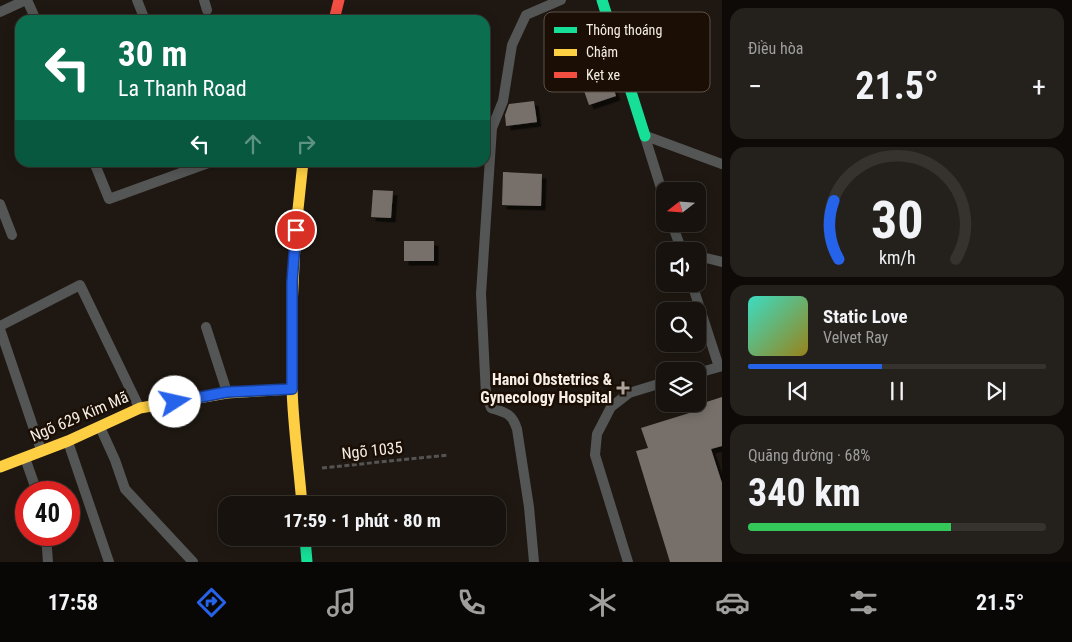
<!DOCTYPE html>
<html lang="vi">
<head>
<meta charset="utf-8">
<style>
  :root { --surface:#17120e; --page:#24201c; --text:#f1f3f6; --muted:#9e9e9e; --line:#36322e; --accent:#2563eb }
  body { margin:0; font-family:"Roboto Condensed",sans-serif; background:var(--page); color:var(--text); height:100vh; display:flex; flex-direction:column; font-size:19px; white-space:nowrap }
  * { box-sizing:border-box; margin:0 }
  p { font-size:16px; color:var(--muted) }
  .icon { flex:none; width:28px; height:28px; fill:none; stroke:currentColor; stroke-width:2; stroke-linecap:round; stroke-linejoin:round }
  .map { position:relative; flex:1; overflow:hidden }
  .side { display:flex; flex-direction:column; gap:8px; padding:8px; background:#0d0a08; width:350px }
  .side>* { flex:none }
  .top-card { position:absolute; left:15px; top:15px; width:475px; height:152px; border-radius:15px; box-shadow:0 2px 12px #0003,0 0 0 1px var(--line); background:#0b6e4f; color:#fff; overflow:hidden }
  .needle { width:32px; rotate:253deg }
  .tools { position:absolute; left:656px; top:182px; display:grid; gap:10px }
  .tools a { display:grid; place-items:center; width:50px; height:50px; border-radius:10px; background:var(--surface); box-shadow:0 2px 12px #0003,0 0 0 1px var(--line); font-size:25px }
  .speed { position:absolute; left:15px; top:481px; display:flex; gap:10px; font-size:25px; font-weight:700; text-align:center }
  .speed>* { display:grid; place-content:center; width:65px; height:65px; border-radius:50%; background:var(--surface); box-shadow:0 2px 12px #0003,0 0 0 1px var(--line); line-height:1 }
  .speed .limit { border:8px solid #d22; background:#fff; color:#111 }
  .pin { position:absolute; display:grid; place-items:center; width:42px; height:42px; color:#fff; margin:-21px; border:2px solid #fff; border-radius:50%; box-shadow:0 1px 5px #0007 }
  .me { position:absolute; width:55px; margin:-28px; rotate:80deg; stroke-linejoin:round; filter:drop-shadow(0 0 4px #0008) }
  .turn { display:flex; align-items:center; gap:18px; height:105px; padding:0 20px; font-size:22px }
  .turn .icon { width:65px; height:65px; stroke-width:2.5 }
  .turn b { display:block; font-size:35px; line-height:42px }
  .lanes { display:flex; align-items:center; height:48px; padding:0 20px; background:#0003; justify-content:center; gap:25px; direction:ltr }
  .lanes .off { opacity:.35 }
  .big { font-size:38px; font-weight:700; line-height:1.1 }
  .side .card { flex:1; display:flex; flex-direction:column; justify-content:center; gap:8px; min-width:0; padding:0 18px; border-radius:15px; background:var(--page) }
  .side .dial { align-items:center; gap:0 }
  .dial svg { height:130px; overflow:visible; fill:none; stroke:var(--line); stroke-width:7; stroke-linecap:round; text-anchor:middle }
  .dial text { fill:var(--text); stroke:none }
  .song { display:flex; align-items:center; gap:15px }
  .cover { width:60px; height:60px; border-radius:8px; background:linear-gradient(135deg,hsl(170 70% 55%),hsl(50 70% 35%)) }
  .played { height:5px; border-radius:2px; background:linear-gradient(90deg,var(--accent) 45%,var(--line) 45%) }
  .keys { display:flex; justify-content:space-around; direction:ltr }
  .heat { display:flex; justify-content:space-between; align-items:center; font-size:28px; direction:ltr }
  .charge { height:8px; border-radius:4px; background:linear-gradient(90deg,#34c759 68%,var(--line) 0) }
  .trip { position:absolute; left:218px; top:496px; width:288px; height:50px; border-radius:15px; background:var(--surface); box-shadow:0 2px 12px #0003,0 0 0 1px var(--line); font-weight:700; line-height:50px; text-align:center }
  .menu { display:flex; height:80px; justify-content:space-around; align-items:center; background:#090706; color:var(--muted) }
  .menu .icon { width:35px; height:35px }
  .menu .active { color:var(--accent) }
  .menu b { font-size:22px; color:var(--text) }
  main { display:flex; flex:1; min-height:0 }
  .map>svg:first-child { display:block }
</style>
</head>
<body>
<main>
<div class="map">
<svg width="722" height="562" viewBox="0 0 722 562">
  <defs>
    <filter id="shadow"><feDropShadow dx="4.5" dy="4.5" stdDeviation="0" flood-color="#0009"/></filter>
  </defs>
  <rect width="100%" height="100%" fill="#1f1812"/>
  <path fill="#77706b" filter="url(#shadow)" d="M610,78L616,96L589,105L583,88Z
    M534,101L537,122L506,126L505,115L509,104Z
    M503,172L542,174L541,206L502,205Z
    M373,190L393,191L391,218L371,217Z
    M404,241H434V261H404Z
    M722,397V446L711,449L722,483V562H670L636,451L648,448L641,428L699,410L697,405Z"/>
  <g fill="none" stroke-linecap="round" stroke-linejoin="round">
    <path stroke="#555452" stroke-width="3" stroke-dasharray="5 2.5" stroke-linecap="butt" d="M322,468L448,455"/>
    <path stroke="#545555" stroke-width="10" d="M27,0L36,20
      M137,0L145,20
      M204,0L207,10
      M0,12L26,0
      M646,136L722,164
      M645,137L665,201
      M94,162L109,199L211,162
      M0,204L12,235
      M672,224L682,251
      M698,256L722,262
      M692,284L719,367
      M0,326L80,285L139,407
      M206,327L227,392
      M0,329L41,450
      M698,373L722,366
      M100,427L115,460L125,489L193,562
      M68,442L109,562
      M25,458L37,492
      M46,535L48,562
      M534,562L529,507L517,429C512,413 506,413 491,408L486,395L481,294L492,128L503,101L512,45L526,15L561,0
      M628,562L595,455L597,434L611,407L629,393L665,382"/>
    <path stroke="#16e098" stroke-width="11" d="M602,0L645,136
      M305,538L307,562"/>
    <path stroke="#ffcf43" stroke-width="11" d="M0,467L68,441L140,408L227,393L292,389
      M302,505C299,466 293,426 292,387C290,311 294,237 303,162"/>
    <path stroke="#f24e42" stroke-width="11" d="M334,20L339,0"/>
  </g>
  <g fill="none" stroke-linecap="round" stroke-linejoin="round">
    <defs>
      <path id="route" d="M175,402L227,392L292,389V282L296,230"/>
    </defs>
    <use href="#route" stroke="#184099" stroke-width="12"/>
    <use href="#route" stroke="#2563eb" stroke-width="9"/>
  </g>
  <path fill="#aba39c" stroke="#1b0f05" stroke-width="2" d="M620.5 380.5h5v5h5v5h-5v5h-5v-5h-5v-5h5z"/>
  <g text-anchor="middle" stroke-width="5" stroke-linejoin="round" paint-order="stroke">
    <g font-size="16" font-weight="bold" fill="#f7eee6" stroke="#1b0f05" text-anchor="end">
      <text x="612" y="385">Hanoi Obstetrics &amp;<tspan x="612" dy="18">Gynecology Hospital</tspan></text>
    </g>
    <g font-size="16" fill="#f7eee6" stroke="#1b0f05">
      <text transform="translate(79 416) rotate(-23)" y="6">Ngõ 629 Kim Mã</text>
      <text transform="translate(372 450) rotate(-6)" y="6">Ngõ 1035</text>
    </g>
  </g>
  <rect x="544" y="12" width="166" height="80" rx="8" fill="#1b0f05" stroke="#5d5248" stroke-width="1"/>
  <rect x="554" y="27" width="23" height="6" fill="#16e098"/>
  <rect x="554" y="49" width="23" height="7" fill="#ffcf43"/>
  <rect x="554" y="72" width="23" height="6" fill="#f24e42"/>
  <g font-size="14" fill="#f7eee6">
    <text x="586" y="35">Thông thoáng</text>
    <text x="586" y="57">Chậm</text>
    <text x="586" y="80">Kẹt xe</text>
  </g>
</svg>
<div class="tools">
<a><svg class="needle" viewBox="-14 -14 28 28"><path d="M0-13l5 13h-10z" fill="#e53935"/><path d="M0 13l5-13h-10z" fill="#9e9e9e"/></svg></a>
<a><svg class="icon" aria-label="sound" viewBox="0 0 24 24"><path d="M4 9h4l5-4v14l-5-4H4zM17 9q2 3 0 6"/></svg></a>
<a><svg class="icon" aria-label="search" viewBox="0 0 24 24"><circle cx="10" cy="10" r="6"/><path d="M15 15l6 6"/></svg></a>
<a><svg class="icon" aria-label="layers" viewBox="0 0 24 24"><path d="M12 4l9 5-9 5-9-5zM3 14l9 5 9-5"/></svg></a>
</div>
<div class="speed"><div class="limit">40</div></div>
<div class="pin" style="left:296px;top:230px;background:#d93025"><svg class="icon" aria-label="arrive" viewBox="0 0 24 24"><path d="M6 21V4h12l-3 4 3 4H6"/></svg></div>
<svg class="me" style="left:175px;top:402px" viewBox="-20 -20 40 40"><circle r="19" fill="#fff"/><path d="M0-13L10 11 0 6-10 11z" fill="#2563eb"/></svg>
<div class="trip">17:59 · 1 phút · 80 m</div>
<div class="top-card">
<div class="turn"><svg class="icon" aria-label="left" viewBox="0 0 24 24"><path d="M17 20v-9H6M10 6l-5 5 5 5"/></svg><div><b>30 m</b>La Thanh Road</div></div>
<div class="lanes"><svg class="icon" aria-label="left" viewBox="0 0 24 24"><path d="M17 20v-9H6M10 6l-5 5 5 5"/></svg><svg class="icon off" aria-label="ahead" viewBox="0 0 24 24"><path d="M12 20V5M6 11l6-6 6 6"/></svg><svg class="icon off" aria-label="right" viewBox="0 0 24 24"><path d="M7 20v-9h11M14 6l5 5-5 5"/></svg></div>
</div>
</div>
<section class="side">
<div class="card"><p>Điều hòa</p>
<div class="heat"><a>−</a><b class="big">21.5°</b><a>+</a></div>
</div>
<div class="card dial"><svg viewBox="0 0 100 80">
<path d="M14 69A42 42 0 1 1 86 69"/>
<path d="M14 69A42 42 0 0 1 11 33" stroke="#2563eb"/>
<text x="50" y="56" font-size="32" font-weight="700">30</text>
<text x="50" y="72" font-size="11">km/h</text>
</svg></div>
<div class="card">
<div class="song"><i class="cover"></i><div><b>Static Love</b><p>Velvet Ray</p></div></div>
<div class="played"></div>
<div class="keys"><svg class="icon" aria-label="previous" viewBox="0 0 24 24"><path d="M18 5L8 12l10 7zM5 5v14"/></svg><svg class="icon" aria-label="pause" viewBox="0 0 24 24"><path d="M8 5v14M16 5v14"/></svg><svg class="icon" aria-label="next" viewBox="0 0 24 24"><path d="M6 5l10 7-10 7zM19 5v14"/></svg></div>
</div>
<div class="card"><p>Quãng đường · 68%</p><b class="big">340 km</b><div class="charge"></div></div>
</section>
</main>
<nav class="menu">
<b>17:58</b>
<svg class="icon active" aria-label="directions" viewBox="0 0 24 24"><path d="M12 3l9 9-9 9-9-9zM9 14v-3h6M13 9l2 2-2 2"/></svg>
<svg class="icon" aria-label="music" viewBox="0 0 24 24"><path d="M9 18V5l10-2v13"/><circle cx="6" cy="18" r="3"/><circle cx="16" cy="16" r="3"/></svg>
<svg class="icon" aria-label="phone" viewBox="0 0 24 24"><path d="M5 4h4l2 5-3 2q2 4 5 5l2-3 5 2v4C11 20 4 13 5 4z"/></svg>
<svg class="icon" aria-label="climate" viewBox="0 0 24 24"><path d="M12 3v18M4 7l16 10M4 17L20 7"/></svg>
<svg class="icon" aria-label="car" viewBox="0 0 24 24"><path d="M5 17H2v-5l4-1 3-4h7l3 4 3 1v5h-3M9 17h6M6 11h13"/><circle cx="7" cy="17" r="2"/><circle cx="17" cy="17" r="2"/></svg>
<svg class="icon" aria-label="filters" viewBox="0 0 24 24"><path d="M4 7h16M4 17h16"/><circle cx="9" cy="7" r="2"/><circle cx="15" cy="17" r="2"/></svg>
<b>21.5°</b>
</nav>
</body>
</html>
